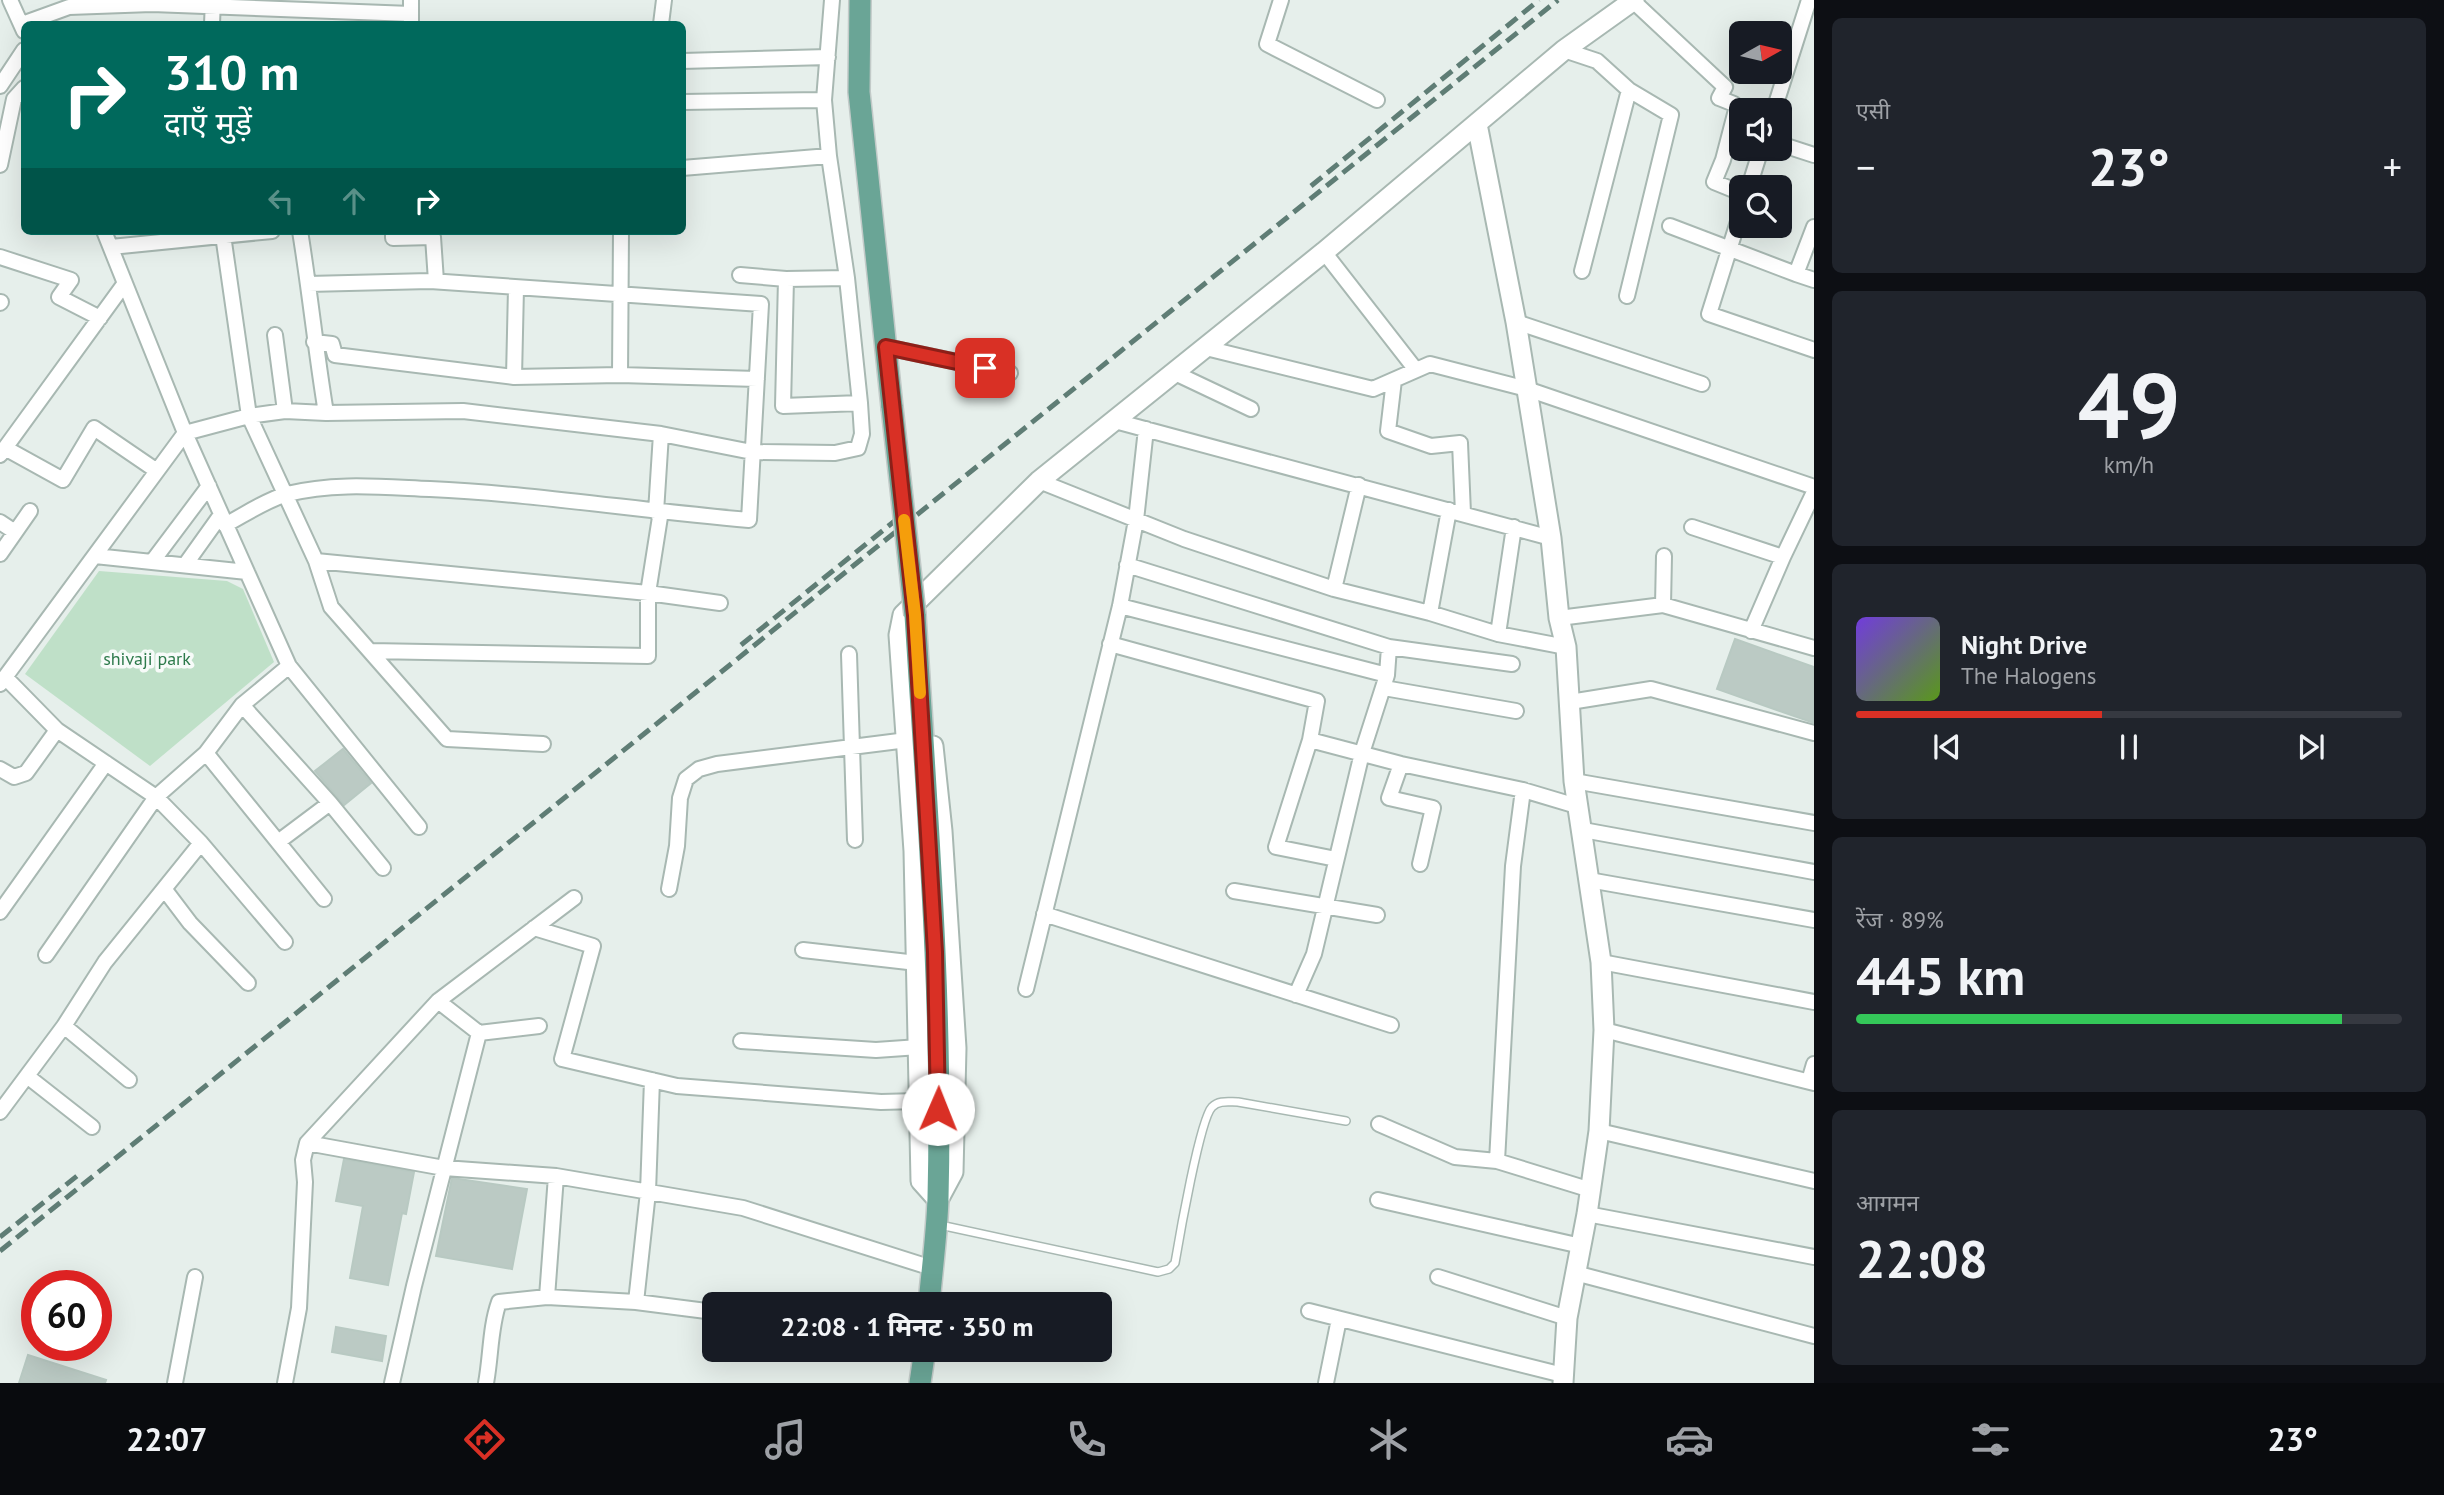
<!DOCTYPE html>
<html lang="hi">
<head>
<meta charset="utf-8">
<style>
  :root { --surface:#171b24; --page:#20242c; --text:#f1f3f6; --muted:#9ea1a6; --line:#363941; --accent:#d93025 }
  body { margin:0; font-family:"PT Sans","Noto Sans Devanagari",sans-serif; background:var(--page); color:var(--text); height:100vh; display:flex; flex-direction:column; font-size:26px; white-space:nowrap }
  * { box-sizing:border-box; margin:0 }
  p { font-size:23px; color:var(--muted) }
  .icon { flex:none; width:38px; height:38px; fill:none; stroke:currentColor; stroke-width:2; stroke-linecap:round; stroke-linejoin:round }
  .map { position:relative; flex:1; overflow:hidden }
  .panel { display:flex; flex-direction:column; gap:18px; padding:18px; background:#0d0f14; width:630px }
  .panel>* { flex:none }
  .top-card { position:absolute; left:21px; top:21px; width:665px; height:214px; border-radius:10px; box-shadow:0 7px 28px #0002; background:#00695c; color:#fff; overflow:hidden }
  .needle { width:46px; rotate:82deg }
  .fabs { position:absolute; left:1729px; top:21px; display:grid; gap:14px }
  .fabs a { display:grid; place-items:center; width:63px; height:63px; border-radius:10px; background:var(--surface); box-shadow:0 7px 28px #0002; font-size:35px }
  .speed { position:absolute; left:21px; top:1270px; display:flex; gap:14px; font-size:35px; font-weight:700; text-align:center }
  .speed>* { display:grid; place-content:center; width:91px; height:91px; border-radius:50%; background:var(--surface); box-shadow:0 7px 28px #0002; line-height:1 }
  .speed .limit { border:10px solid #d22; background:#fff; color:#111 }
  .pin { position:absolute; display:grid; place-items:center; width:60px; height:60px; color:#fff; margin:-30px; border-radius:14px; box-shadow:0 4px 10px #0006 }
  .me { position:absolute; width:77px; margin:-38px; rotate:1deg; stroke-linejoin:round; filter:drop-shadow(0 0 5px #0008) }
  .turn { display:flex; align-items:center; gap:24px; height:147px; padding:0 28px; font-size:32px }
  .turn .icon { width:91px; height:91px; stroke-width:2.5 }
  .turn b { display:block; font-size:49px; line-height:60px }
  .lanes { display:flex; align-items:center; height:66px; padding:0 28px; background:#0003; justify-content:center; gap:35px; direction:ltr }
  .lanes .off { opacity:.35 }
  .big { font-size:52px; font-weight:700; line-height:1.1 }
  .panel .widget { flex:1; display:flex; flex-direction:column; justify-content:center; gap:10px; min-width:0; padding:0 24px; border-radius:10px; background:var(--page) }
  .panel .dial { align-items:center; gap:0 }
  .dial b { font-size:91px; line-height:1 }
  .song { display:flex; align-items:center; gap:21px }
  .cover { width:84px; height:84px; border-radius:10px; background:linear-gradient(135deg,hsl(260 70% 55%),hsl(90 70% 35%)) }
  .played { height:7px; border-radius:4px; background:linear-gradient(90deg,var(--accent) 45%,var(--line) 45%) }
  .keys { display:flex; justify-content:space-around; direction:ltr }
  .heat { display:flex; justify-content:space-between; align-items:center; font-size:38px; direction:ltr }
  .charge { height:10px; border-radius:5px; background:linear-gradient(90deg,#34c759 89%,var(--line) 0) }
  .trip { position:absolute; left:702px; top:1292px; width:410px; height:70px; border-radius:10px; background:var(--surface); box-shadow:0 7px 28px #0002; font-weight:700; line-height:70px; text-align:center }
  .dock { display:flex; height:112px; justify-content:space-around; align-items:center; background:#090b0e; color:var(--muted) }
  .dock .icon { width:49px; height:49px }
  .dock .active { color:var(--accent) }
  .dock b { font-size:32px; color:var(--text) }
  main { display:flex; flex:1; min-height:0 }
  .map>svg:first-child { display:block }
</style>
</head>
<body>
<main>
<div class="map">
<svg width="1814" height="1383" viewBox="0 0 1814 1383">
  <rect width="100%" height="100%" fill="#e6efeb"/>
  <path fill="#bfe0c8" d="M99,571L227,581L243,589L274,662L150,766L25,674Z"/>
  <path fill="#bbcac4" stroke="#b8c9c2" stroke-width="2" d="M1735,639L1814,667V723L1717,689Z
    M343,749L371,783L344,805L315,771Z
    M344,1159L414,1172L406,1214L402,1213L388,1285L350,1278L363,1206L336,1201Z
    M452,1178L527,1189L512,1269L436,1256Z
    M336,1327L386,1336L382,1361L332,1352Z
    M28,1355L106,1380L105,1383H19Z"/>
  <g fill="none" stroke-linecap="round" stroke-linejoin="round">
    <defs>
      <path id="service" d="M940,1225L1158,1272L1169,1269L1175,1263C1179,1239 1200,1119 1212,1107C1219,1100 1228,1102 1238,1102L1346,1121"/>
      <path id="minor" d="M10,0L24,31
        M411,0V24
        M1281,0L1267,44L1377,100
        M1633,1L1725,87L1719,98L1734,104L1736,110L1723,160L1714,182L1741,193
        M22,24L69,7L152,4L411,14
        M212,24L213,0
        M661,24L664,0
        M1564,50L1597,61L1629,90L1671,115L1627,296
        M682,61L828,57
        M0,86L24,50
        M682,102L824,100
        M1774,110L1809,0
        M1780,144L1814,155
        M0,165L14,99L24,88
        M682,168L829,156
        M1749,187L1761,149
        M1741,212L1709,314L1814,350
        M1670,226L1796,274
        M1814,227L1796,274L1814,280
        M300,231C310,292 316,353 326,413
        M393,231V238L433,237L436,281
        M223,235L249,416L316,561L331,607L447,739L543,744
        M111,247L272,231
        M1324,252L1416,370
        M0,257L71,280L59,297L100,318
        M1582,271L1629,90
        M740,275L786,279L847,278
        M786,279L783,406L860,403
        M0,303L1,302
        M1516,322L1702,384
        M275,335L285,411
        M314,342L332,344L335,355L514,377L620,375L757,379
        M886,347L1010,373
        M1206,348L1373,389L1430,364L1527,389L1814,487
        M1175,373L1251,409
        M620,375L621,231
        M514,377L516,288
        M1394,380L1388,431L1431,446L1460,443L1463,513
        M1115,421L1551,538
        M5,448L63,480L94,428L157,471
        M0,455L125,283
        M1039,481L1184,539L1334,589L1430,613L1498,634L1566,647
        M0,522L15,532
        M225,525C244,515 266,500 287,494C335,482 382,487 430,489C537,494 642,511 749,520L761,304L430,281L308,284
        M1692,527L1783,557L1814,492
        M0,554L30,511
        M95,556L247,572
        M316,561L648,593L720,603
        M152,562L209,486
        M185,565L220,516
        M1127,565L1389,647L1512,664
        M1334,589L1359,485
        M1663,605L1664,556
        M1120,606L1387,675
        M1430,613L1449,510
        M1559,618L1663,605L1814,648
        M1751,631L1783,557
        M1498,634L1514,527
        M1110,644L1317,701L1310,740
        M370,651L648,656V593L660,517L656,512L661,434
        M849,654L855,840
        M289,666L419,827
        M5,677L57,730L156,797L206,753L242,705L289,666L185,433L104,231
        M0,684L185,433L249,416L285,411L326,413L463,411L661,434L752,452L835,453L858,448L862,434L860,403L847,278L829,156L824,100L832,0
        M1384,688L1516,711
        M1570,702L1651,689L1814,733
        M242,705L330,803L383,868
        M206,753L324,899
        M1401,764L1389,798L1433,808L1420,864
        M0,769L14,777L26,773L57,730
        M1574,781L1814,823
        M1523,790L1513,866L1497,1161L1591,1190
        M1583,830L1814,872
        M278,842L330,803
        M1336,859L1276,847L1310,740L1401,764L1523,790L1580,807
        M1589,880L1814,920
        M669,889L677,846L680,798L686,779L699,769L717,764L907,740
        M165,890L190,923L248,983
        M1234,891L1377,915
        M0,912L106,763
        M1044,914L1391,1025
        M534,928L593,946L562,1059L677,1086L881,1102L918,1101
        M803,950L917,963
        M46,955L156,797L201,843L285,942
        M1601,962L1814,1002
        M1026,989L1120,606L1136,520L1146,429
        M1296,995L1314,954L1362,753L1387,675L1389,647
        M438,1001L479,1033L539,1026
        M64,1026L129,1080
        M1604,1030L1814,1083
        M741,1041L876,1050L919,1047
        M27,1076L92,1127
        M1809,1081L1814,1064
        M0,1112L64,1026L105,962L201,843
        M1379,1124L1455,1157L1497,1161
        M1599,1131L1814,1181
        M307,1143L444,1168L556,1176L743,1208L932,1268
        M1378,1200L1581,1246
        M1587,1214L1814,1257
        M1575,1273L1814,1336
        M1438,1277L1567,1318
        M547,1297L556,1176
        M636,1302L648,1192L652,1080
        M1309,1311L1563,1375
        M175,1383L195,1277
        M285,1383L299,1308L305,1182L303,1160L307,1143L438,1001L574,898
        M392,1383L414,1286L479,1033
        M486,1383C491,1357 490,1327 499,1302L547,1297L636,1302L714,1312
        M1326,1383L1339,1319"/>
      <path id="tertiary" d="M1477,124L1516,322L1551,538L1559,618L1566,647L1574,781L1601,962L1604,1030L1599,1131L1587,1214L1567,1318L1563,1383
        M933,746L942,831L956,1048L953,1172L938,1200L921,1181L914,851L899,635L903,615L1039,481L1324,252L1564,50L1634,0"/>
      <path id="primary" d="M860,0L859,92L892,407
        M915,615C927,809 943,1003 938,1198C937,1233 932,1269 929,1304
        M920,1383L925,1349"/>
    </defs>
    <use href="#service" stroke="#a8b8b2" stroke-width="10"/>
    <use href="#minor" stroke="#a8b8b2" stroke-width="18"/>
    <use href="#tertiary" stroke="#a8b8b2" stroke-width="23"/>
    <use href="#primary" stroke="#c2cac8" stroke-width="24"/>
    <use href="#service" stroke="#fff" stroke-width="7"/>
    <use href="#minor" stroke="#fff" stroke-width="14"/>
    <use href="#tertiary" stroke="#fff" stroke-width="19"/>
    <use href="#primary" stroke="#6aa596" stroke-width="21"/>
    <path stroke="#5f7d75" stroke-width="5" stroke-dasharray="14 7" stroke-linecap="butt" d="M1311,186L1539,0
      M741,645L907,511
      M0,1237L77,1176
      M0,1251L1558,0"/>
    <defs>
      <path id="primary-bridge" d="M892,407L915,615"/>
    </defs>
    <use href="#primary-bridge" stroke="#c2cac8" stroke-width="24" stroke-linecap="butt"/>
    <use href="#primary-bridge" stroke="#6aa596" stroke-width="21"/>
  </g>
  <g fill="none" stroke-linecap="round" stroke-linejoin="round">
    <defs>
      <path id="route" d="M938,1109L935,952L915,615L886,347L985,368"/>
    </defs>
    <use href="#route" stroke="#8d1f18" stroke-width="18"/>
    <use href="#route" stroke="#d93025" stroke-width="12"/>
    <path stroke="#f59e0b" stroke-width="12" d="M904,520L915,615L920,693"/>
  </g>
  <g text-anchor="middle" stroke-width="7" stroke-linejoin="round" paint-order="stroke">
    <g font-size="18" fill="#2d7a4b" stroke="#f7fbf9">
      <text x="147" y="665">shivaji park</text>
    </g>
  </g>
</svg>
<div class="fabs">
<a><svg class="needle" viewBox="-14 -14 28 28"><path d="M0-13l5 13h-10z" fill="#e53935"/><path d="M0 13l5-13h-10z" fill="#9ea1a6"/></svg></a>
<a><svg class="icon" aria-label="sound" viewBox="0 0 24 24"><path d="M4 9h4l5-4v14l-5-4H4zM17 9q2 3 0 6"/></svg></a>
<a><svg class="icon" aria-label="search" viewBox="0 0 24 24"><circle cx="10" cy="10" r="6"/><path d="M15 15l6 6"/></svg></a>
</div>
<div class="speed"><div class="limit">60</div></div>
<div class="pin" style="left:985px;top:368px;background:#d93025"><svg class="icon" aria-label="arrive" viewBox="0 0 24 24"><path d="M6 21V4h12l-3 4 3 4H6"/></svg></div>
<svg class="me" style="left:938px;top:1109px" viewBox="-20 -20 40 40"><circle r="19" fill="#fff"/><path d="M0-13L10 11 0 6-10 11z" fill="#d93025"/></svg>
<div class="trip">22:08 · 1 मिनट · 350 m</div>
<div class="top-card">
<div class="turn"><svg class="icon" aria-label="right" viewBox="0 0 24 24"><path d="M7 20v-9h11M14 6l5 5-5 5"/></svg><div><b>310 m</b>दाएँ मुड़ें</div></div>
<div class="lanes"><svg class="icon off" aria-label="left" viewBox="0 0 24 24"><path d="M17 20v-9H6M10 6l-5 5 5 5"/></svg><svg class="icon off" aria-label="ahead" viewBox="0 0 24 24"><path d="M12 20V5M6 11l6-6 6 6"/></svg><svg class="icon" aria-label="right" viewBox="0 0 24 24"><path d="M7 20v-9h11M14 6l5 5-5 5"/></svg></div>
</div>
</div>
<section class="panel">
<div class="widget"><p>एसी</p>
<div class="heat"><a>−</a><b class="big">23°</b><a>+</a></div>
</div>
<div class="widget dial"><b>49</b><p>km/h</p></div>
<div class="widget">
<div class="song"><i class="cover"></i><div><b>Night Drive</b><p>The Halogens</p></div></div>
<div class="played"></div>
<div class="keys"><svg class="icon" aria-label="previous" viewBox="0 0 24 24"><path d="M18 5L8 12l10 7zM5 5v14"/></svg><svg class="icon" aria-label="pause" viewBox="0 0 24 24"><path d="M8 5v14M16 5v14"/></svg><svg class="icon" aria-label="next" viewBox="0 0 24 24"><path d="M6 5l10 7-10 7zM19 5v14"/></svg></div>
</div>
<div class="widget"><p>रेंज · 89%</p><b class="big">445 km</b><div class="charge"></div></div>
<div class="widget"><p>आगमन</p><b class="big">22:08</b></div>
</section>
</main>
<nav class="dock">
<b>22:07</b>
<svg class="icon active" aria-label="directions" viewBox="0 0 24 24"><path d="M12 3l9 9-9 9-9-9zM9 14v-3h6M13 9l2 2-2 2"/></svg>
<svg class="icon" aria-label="music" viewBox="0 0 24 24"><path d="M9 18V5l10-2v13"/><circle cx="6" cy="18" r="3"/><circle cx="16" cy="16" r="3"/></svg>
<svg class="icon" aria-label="phone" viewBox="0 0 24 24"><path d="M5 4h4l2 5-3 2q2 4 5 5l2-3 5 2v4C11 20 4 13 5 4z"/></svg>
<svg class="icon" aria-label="climate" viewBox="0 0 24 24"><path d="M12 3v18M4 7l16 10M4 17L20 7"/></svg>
<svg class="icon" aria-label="car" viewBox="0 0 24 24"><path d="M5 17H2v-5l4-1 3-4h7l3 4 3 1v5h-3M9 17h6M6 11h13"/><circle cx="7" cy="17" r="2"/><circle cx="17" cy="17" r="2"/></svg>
<svg class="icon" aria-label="filters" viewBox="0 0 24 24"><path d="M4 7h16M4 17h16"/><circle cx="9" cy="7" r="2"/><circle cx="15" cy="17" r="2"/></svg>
<b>23°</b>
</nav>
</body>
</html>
